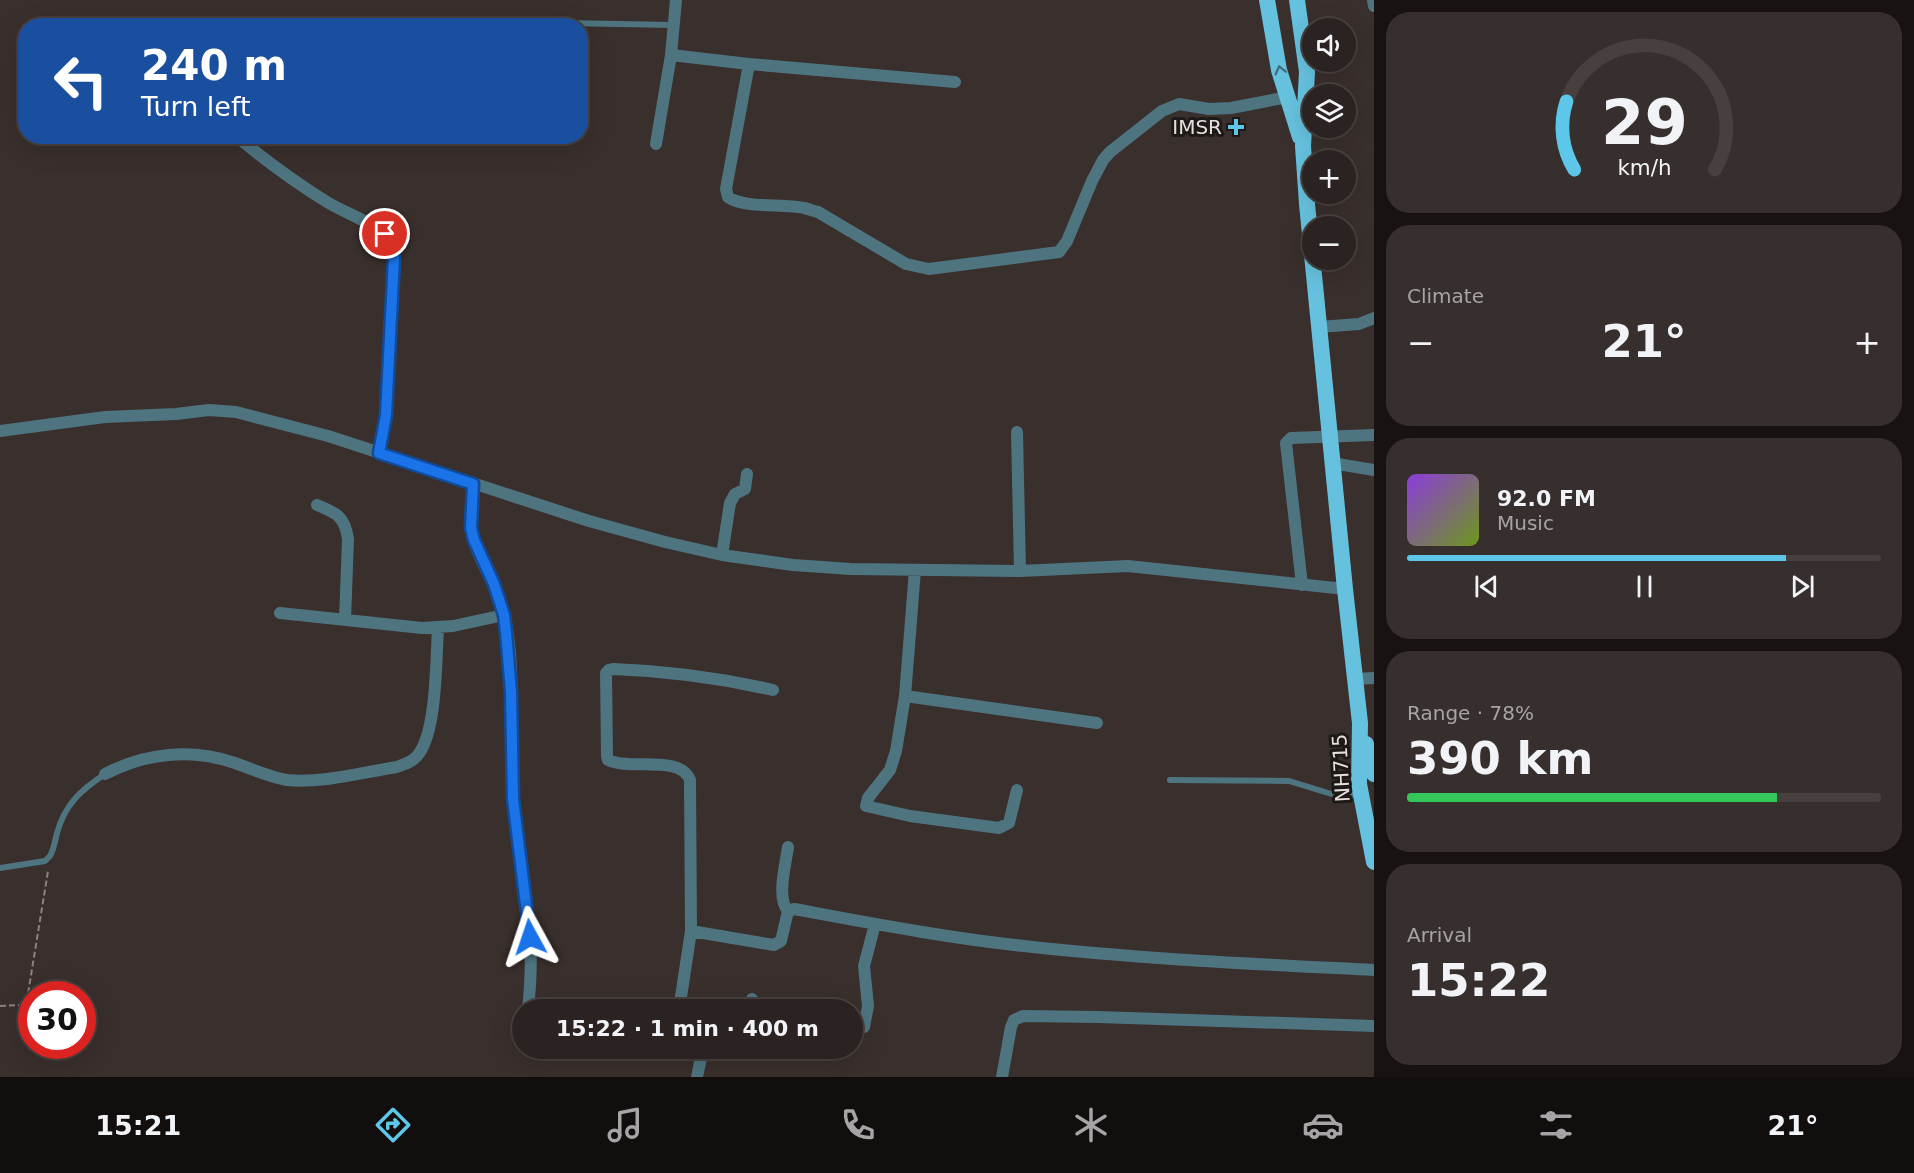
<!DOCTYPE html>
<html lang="en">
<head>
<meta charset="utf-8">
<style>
  :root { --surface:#2b2321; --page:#372f2e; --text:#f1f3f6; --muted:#a6a4a5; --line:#47403f; --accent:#5cc7e8 }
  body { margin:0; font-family:"DejaVu Sans",sans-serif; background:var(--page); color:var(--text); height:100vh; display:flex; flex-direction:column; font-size:22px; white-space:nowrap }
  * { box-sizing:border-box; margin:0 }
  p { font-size:20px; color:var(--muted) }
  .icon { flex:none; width:33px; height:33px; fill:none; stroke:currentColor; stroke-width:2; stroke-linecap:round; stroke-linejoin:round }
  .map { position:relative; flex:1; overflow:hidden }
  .drawer { display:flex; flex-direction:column; gap:12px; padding:12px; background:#181312; width:540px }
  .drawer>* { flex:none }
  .top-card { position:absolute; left:18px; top:18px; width:570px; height:126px; border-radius:24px; box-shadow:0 6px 24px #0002,0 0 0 2px var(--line); background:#1a4fa0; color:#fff; overflow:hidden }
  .controls { position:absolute; left:1302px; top:18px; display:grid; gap:12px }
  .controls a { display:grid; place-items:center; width:54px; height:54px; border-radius:50%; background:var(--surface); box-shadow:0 6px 24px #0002,0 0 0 2px var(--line); font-size:30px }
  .speed { position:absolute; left:18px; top:981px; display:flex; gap:12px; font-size:30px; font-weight:700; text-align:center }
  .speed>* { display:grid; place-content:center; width:78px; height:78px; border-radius:50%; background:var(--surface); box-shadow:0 6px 24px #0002,0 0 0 2px var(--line); line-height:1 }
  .speed .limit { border:9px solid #d22; background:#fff; color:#111 }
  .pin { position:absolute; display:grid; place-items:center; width:51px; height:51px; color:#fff; margin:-26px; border:3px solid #fff; border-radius:50%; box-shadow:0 2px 6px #0007 }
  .me { position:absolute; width:66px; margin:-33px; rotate:355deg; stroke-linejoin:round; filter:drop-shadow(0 0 4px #0008) }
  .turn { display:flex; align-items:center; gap:21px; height:126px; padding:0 24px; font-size:27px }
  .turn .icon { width:78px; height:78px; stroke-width:2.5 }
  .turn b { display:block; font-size:42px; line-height:51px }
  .big { font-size:45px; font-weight:700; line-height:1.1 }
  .drawer .tile { flex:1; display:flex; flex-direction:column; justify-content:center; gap:9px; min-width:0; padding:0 21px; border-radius:24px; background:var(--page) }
  .drawer .dial { align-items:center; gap:0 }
  .dial svg { height:156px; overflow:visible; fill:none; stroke:var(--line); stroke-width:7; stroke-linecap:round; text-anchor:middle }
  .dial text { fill:var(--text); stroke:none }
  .song { display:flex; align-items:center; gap:18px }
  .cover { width:72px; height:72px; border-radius:9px; background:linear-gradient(135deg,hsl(270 70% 55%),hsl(80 70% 35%)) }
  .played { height:6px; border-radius:3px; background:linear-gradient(90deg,var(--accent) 80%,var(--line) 80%) }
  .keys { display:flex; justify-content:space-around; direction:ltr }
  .heat { display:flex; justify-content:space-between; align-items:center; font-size:33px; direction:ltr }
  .charge { height:9px; border-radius:4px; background:linear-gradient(90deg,#34c759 78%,var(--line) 0) }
  .trip { position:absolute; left:512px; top:999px; width:351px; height:60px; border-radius:30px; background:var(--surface); box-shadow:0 6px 24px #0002,0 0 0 2px var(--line); font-weight:700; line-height:60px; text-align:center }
  .tab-bar { display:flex; height:96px; justify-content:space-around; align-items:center; background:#110e0d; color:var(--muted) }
  .tab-bar .icon { width:42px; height:42px }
  .tab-bar .active { color:var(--accent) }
  .tab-bar b { font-size:27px; color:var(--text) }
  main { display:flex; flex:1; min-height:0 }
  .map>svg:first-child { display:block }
</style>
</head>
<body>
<main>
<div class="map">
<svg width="1374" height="1077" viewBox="0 0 1374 1077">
  <rect width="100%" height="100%" fill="#392f2c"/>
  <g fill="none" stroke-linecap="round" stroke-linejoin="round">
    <path stroke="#8b8380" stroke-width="2" stroke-dasharray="6 3" stroke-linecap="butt" d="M0,1006L22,1005L27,1000L48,871"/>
    <path stroke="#4e7480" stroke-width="6" d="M564,23L673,25
      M1170,780L1289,781L1335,795H1361
      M0,868L45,861L50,856C54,849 55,841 57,833C65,804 81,790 105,774"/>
    <path stroke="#4e7480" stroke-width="12" d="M676,0L671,55L749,64L726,189L728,197C745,209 783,203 804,208C809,209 813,211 818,212L906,264L929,269L1059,252L1067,241L1092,181L1103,160L1110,152L1162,111L1179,104L1209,109L1231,108L1288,97
      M1373,0L1374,6
      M749,64L955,82
      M236,136C265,160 295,182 327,202C345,213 368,220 384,234C392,241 393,249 395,259L387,394L386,415L379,453
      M656,144L671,55
      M1319,327L1359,324L1374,318
      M0,431L105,417L176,414L209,410L236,412L328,436L589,521L665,542L722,555L793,565L851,569L1020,571L1128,566L1345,589
      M1017,432L1020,571
      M1332,463L1374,470
      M473,484C472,498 469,514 471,529C475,556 497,585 504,614C518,673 507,741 513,801C517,842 525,882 529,923C532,952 531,981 528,1010
      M317,505C337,513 345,517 348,539L345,620
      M722,555L730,503L735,494L745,489L747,474
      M915,570L905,696L896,751L890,770L868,798L866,806L910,816L999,828L1009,823L1017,790
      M1302,585L1286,443L1291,438L1374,435
      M280,613L422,628L453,626L504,615
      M1355,679L1374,678
      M773,690C720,678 668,671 614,669L609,670L606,673L607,756L608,760C629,771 680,754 690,780L691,931L774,945L781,941L788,911L794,909C870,923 947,938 1024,946C1140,959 1257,964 1374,970
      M905,696L1097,723
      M105,774C145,753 191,748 235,763C252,769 269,777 287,780C320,784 364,772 397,767C405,764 412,762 417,756C437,734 436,659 438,628
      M788,911C776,898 786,863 788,847
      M679,1010L691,931
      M749,1010L752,999
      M864,1027L868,1006L864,966L875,924
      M697,1077L703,1048
      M1002,1077L1011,1027L1014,1020L1023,1016L1098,1017L1374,1026"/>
    <path stroke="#66c1de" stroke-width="16" d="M1267,0L1279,70L1300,137
      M1297,0L1307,72L1303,146L1307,204L1345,589L1360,723L1359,784L1374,862
      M1366,744L1374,774"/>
  </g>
  <defs><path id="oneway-chevron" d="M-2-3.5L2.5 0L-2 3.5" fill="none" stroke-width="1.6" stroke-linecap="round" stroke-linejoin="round" transform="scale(1.5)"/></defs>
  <use stroke="#426d7a" href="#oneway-chevron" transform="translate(1280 70) rotate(-104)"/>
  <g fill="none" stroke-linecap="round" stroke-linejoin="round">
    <defs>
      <path id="route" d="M385,234L392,244L394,259L386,415L379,453L473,484L471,528L474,540L494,584L504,615L506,632L511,692L513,799L530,937"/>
    </defs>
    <use href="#route" stroke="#114b97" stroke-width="15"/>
    <use href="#route" stroke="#1a73e8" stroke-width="10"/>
  </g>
  <path fill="#5cc7e8" stroke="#1d1917" stroke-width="2" d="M1233 118h6v6h6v6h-6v6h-6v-6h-6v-6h6z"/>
  <g text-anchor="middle" stroke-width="6" stroke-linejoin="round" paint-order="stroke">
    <g font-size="20" fill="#e6dfdd" stroke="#1d1917" text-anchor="end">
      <text x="1222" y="134">IMSR</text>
    </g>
    <g font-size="20" fill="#e6dfdd" stroke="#1d1917">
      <text transform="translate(1341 768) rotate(-93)" y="7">NH715</text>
    </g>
  </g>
</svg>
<div class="controls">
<a><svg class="icon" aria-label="sound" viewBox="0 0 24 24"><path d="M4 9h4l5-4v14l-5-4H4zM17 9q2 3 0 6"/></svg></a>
<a><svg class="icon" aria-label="layers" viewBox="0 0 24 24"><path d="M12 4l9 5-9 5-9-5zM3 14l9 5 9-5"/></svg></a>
<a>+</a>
<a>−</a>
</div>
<div class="speed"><div class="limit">30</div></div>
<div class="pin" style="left:385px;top:234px;background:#d93025"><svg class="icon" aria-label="arrive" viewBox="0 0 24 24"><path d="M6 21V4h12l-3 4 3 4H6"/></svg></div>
<svg class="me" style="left:530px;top:937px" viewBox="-20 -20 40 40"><path d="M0-17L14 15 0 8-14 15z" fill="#1a73e8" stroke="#fff" stroke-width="4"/></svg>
<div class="trip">15:22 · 1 min · 400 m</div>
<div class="top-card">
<div class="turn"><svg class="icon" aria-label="left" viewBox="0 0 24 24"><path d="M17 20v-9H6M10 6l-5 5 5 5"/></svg><div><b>240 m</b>Turn left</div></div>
</div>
</div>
<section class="drawer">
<div class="tile dial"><svg viewBox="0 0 100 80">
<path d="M14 69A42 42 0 1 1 86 69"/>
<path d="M14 69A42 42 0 0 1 10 34" stroke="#5cc7e8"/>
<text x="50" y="56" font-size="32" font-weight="700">29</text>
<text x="50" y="72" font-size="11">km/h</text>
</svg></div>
<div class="tile"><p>Climate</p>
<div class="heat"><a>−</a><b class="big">21°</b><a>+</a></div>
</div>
<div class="tile">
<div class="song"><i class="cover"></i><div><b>92.0 FM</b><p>Music</p></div></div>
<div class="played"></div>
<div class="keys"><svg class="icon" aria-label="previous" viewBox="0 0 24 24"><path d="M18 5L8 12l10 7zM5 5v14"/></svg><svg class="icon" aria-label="pause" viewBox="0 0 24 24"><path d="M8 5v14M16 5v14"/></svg><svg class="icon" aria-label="next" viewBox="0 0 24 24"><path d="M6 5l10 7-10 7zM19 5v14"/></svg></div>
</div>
<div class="tile"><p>Range · 78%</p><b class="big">390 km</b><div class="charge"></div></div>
<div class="tile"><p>Arrival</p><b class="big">15:22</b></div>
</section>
</main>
<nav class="tab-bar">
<b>15:21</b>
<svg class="icon active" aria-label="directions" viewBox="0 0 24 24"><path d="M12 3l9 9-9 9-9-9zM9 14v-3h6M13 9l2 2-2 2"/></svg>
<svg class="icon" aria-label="music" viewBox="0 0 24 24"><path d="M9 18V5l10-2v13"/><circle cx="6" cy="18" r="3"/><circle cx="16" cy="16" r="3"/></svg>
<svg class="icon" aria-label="phone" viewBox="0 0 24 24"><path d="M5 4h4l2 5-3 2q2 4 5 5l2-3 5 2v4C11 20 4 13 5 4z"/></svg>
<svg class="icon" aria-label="climate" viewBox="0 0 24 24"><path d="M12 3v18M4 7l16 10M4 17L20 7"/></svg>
<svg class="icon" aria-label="car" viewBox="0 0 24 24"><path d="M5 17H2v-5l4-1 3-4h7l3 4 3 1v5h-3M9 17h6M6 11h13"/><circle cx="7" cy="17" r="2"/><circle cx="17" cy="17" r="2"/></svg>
<svg class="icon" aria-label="filters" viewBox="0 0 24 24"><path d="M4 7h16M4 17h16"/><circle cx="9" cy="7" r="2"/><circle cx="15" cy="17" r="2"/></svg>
<b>21°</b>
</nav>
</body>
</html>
